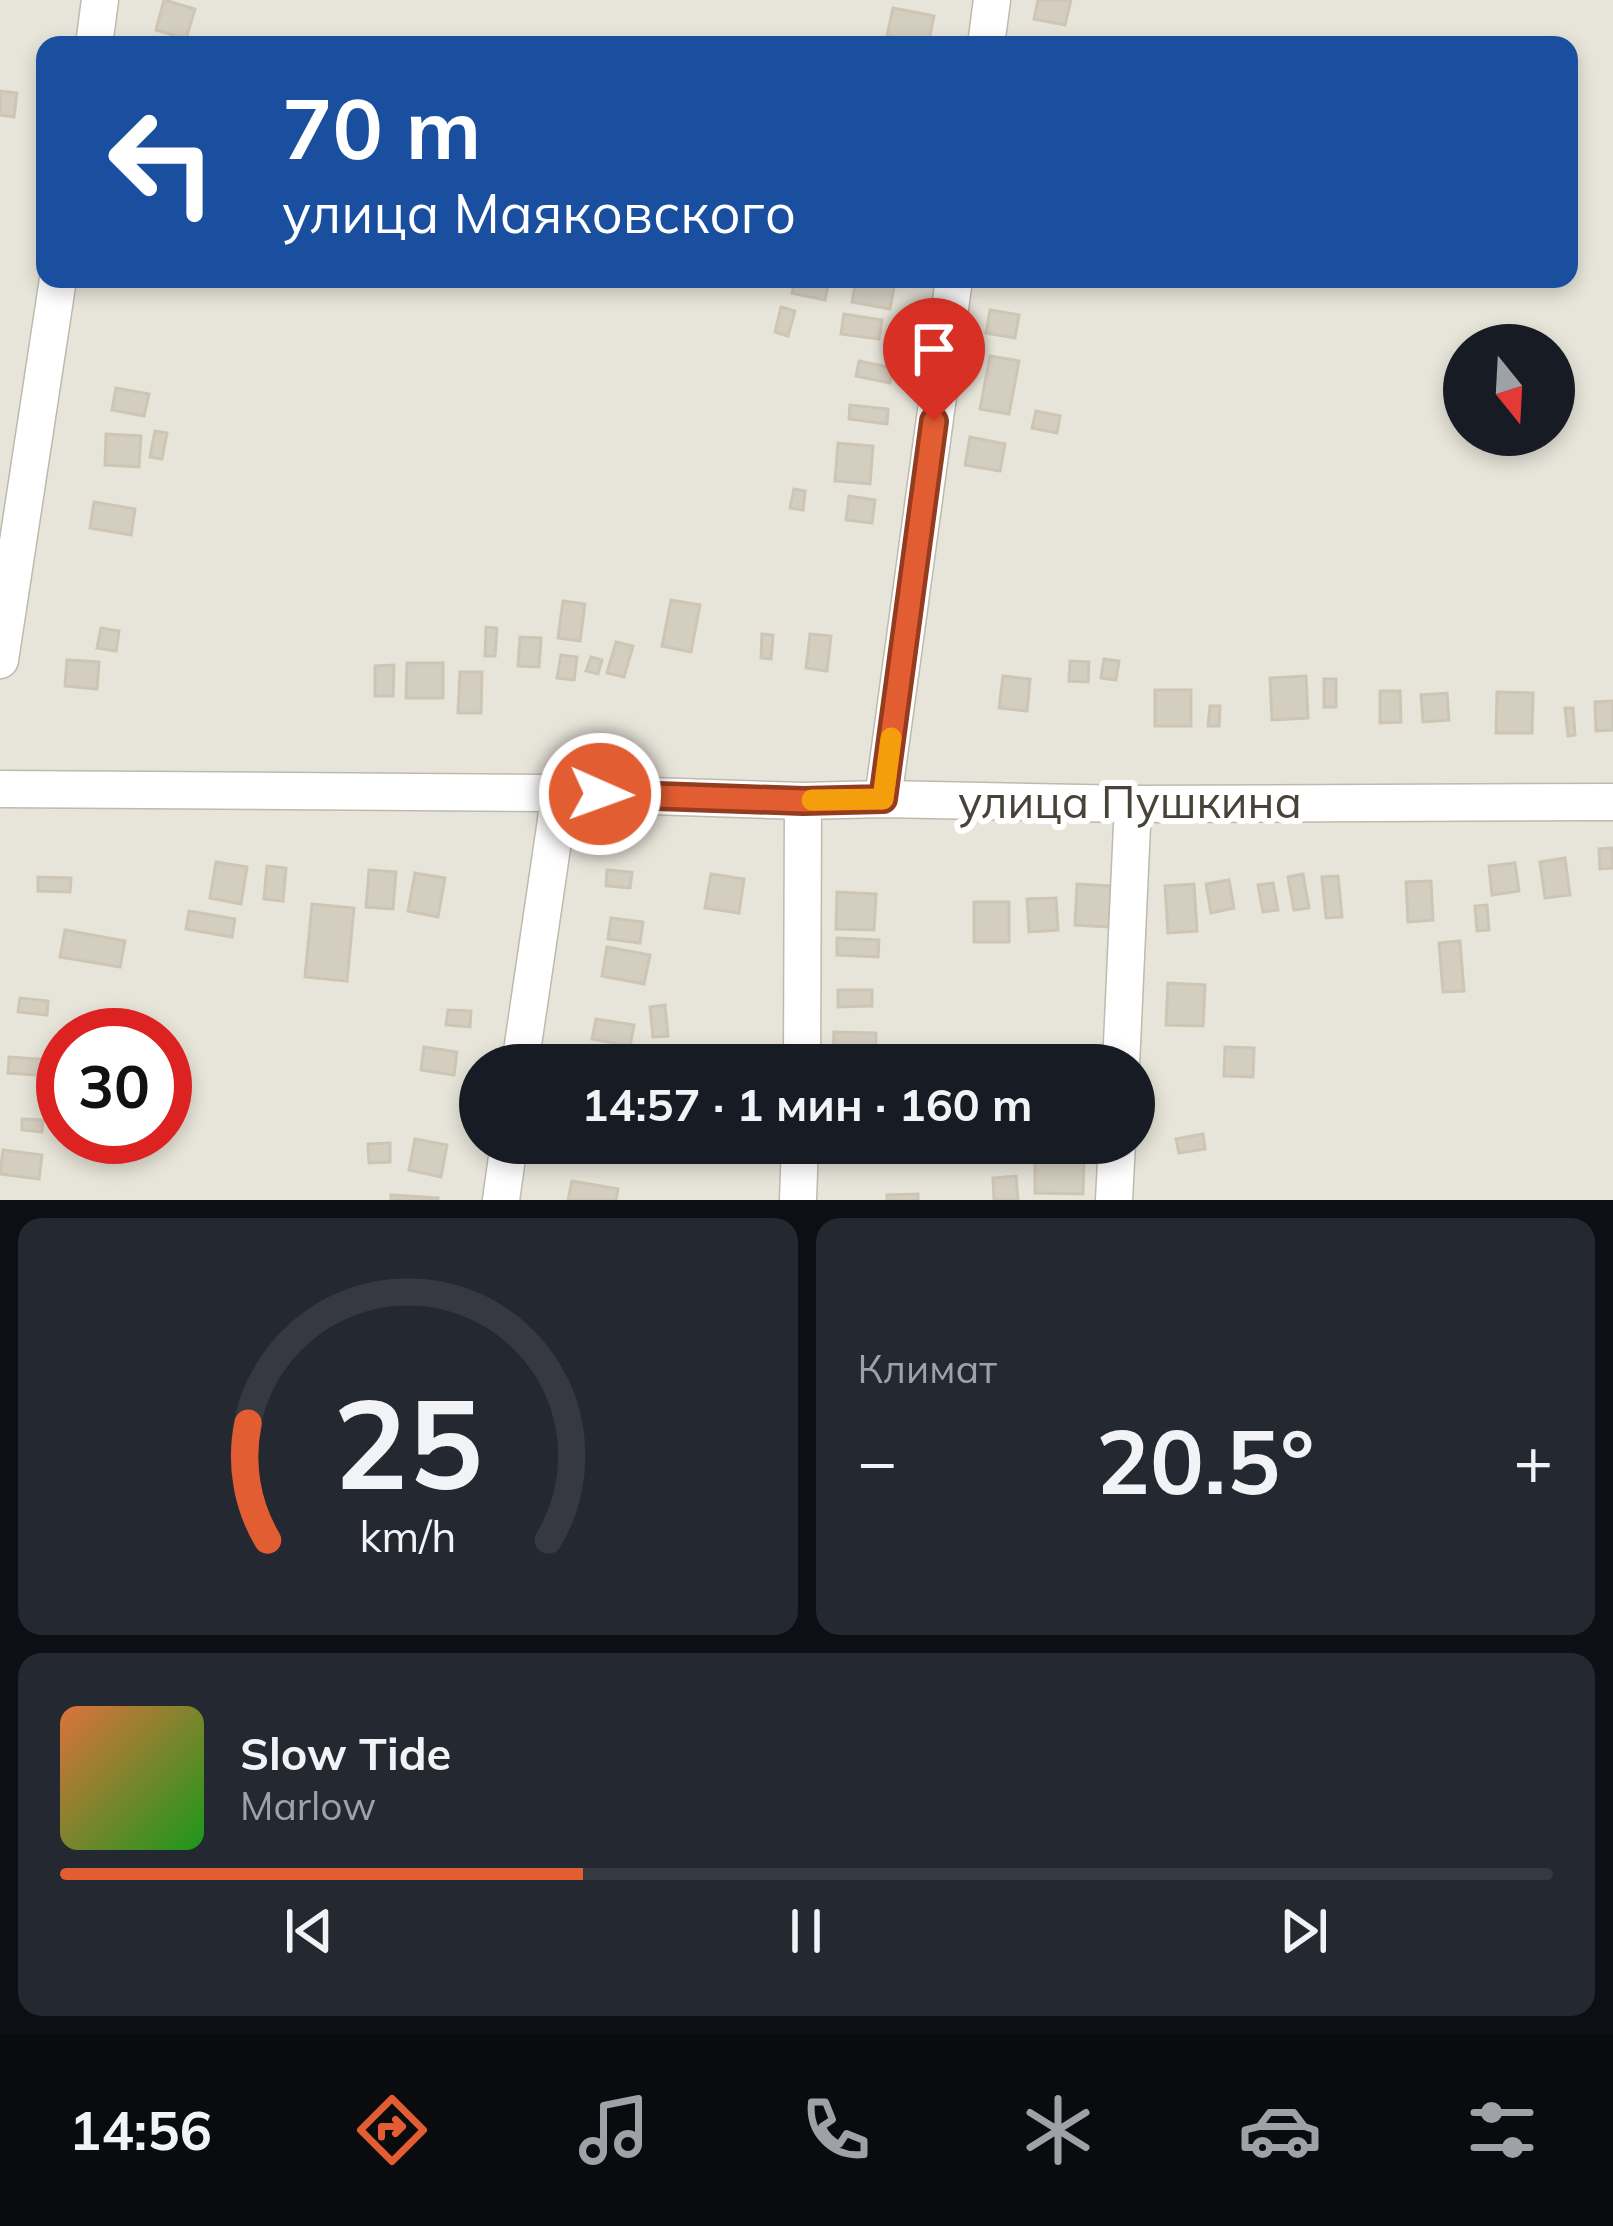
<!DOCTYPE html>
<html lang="ru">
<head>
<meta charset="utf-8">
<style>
  :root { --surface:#171b24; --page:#242831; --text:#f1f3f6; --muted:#9ea1a6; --line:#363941; --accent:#e35d32 }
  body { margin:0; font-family:Mulish,sans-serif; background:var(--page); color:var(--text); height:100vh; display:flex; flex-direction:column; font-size:45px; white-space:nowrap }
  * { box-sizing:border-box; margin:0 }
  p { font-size:39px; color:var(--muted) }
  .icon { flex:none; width:66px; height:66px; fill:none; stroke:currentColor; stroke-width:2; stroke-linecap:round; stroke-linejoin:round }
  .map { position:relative; height:1200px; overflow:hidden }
  .sheet { display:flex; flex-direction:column; gap:18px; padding:18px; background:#0d0f14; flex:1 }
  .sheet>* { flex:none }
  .guide { position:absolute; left:36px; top:36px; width:1542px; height:252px; border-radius:24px; box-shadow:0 6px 18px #0003; background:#1a4fa0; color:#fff; overflow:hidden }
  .needle { width:78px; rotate:162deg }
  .controls { position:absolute; left:1443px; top:324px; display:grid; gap:24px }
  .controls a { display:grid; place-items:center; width:132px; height:132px; border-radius:50%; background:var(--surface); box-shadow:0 6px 18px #0003; font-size:60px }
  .speed { position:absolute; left:36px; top:1008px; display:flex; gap:24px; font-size:60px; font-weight:700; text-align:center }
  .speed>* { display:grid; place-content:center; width:156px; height:156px; border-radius:50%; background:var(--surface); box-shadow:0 6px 18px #0003; line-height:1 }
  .speed .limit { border:18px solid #d22; background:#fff; color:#111 }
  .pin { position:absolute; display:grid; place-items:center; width:102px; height:102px; color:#fff; margin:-123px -51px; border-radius:50% 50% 50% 0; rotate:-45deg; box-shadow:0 0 12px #0007 }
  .pin .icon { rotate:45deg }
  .me { position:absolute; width:132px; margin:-66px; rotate:92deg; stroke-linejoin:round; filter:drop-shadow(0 0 9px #0008) }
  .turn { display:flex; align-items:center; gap:42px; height:252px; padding:0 48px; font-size:54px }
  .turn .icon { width:156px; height:156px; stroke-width:2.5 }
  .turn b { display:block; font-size:84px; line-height:102px }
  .big { font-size:90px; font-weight:700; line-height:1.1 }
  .sheet .widget { flex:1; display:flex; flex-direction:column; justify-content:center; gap:18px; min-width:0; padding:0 42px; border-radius:24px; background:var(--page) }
  .sheet .dial { align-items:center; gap:0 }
  .dial svg { height:312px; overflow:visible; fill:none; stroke:var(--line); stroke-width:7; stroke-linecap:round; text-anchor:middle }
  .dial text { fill:var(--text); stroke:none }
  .song { display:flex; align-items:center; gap:36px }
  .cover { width:144px; height:144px; border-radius:18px; background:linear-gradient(135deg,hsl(20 70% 55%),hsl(120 70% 35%)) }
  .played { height:12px; border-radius:6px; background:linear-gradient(90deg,var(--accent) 35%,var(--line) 35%) }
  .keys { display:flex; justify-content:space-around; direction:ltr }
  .heat { display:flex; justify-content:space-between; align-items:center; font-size:66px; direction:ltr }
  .sheet .tiles { flex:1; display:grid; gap:18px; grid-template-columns:1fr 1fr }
  .widget:last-child { grid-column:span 2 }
  .trip { position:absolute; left:459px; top:1044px; width:696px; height:120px; border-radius:60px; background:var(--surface); box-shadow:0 6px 18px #0003; font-weight:700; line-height:120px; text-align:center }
  .tab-bar { display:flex; height:192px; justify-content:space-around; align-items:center; background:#090b0e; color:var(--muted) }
  .tab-bar .icon { width:84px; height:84px }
  .tab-bar .selected { color:var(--accent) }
  .tab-bar b { font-size:54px; color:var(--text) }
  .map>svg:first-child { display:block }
</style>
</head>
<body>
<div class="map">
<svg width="1613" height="1200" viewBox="0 0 1613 1200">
  <rect width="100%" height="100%" fill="#f3f1ea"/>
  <path fill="#e7e4d9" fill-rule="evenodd" d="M0,0H1613V1200H0ZM45,45H1569V279H45ZM1464,345H1554V435H1464ZM63,1035H165V1137H63ZM480,1065H1134V1143H480Z"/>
  <path fill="#d4cec1" stroke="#cec6b5" stroke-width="3" d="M164,0L195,9L186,39L156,30Z
    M1038,0H1071L1065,25L1034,19Z
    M893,8L934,16L928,45L887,36Z
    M0,91L17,93L14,117L0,115Z
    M795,279L828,285L825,300L792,293Z
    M856,280L894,287L890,309L852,302Z
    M781,307L795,311L788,336L775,332Z
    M990,310L1019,315L1015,338L986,333Z
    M844,314L882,320L879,339L841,334Z
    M990,356L1019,361L1009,414L980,409Z
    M859,361L893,368L890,383L856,376Z
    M116,388L149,394L144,416L112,410Z
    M850,405L888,409L887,424L849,419Z
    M1036,411L1060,416L1057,433L1032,428Z
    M155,431L167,433L162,459L150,457Z
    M106,434L141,436L139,467L105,465Z
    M970,437L1005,444L1000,471L965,465Z
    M838,443L873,446L870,484L835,481Z
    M794,489L805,491L803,510L790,508Z
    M849,496L875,500L872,523L846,520Z
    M94,502L135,509L131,535L90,528Z
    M671,600L700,605L691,652L662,646Z
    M563,601L585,604L580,641L558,638Z
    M486,627L497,628L495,656H485Z
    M101,628L119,631L116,651L97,648Z
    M762,634L773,635L771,659L761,658Z
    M810,634L831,636L827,671L806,668Z
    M520,637L541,638L539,667L518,666Z
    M616,642L633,646L624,677L607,673Z
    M561,655L577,657L574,680L557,678Z
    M591,657L602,660L598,674L586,671Z
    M1104,659L1119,661L1116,680L1101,678Z
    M67,660L99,662L97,689L65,686Z
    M1070,661L1089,662L1088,682L1069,681Z
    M407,663H443V698H406Z
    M394,665L393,696H375V666Z
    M460,672H482L481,713H458Z
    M1003,676L1030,679L1027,711L999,708Z
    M1306,676L1308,718L1272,720L1270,678Z
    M1324,679H1336V707H1324Z
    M1155,690H1191V726H1155Z
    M1380,691H1400L1401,722L1380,723Z
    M1497,692L1533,693L1532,733H1496Z
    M1447,693L1449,720L1423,722L1421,695Z
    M1613,701V730L1596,731L1595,702Z
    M1210,706H1220L1219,726H1208Z
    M1565,708H1573L1575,735L1568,736Z
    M1612,848L1613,868L1600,869L1599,849Z
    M1565,858L1570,895L1545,898L1540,862Z
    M216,862L247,867L241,904L210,898Z
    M1515,863L1519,891L1492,895L1489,866Z
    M267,866L286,868L283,901L264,899Z
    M369,870L396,872L393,909L366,907Z
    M607,870L632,872L630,888L606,886Z
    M415,873L445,878L438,917L408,911Z
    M711,874L744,879L739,913L705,908Z
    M1303,874L1309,908L1294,910L1288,877Z
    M1338,876L1342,917L1326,918L1322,877Z
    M38,877L71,878L70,892L38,891Z
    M1229,880L1234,908L1211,913L1206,884Z
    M1431,881L1433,920L1408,922L1406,882Z
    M1273,883L1278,910L1263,912L1258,885Z
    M1077,884L1111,886L1109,927L1075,925Z
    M1194,884L1197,931L1168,933L1165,886Z
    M837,892L876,894L874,930L836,929Z
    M1056,898L1058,930L1029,932L1027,899Z
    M974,902H1009V942H974Z
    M312,904L354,908L347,981L305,977Z
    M1487,905L1489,930L1477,931L1475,906Z
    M189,911L235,919L232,937L186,929Z
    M611,918L643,922L640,943L608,939Z
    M65,930L125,941L120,967L60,957Z
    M837,938L879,940L878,957L837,955Z
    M1460,941L1464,991L1443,992L1439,943Z
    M607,947L650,955L644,984L602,976Z
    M1168,983L1205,985L1203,1026L1166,1025Z
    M838,990H872V1006L838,1007Z
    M20,998L48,1001L47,1015L18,1012Z
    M665,1005L668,1036L653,1037L650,1007Z
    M448,1010L471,1011L470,1027L446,1025Z
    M596,1019L634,1025L630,1046L592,1039Z
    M834,1032L876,1033L875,1065H833Z
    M424,1047L457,1052L454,1075L421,1070Z
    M1225,1047L1254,1048L1253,1077L1224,1076Z
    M9,1057L50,1060L49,1076L8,1073Z
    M22,1119L43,1120L42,1132L22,1130Z
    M1203,1134L1205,1149L1179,1153L1176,1139Z
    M415,1139L447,1145L441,1177L409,1170Z
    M390,1143V1162L369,1163L368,1144Z
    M3,1150L42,1155L39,1179L0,1174Z
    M1035,1160H1084L1083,1194L1035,1193Z
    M1016,1176L1018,1200H994L993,1178Z
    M572,1181L618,1189L616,1200H568Z
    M918,1194V1200H887V1195Z
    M391,1195L438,1198V1200H391Z"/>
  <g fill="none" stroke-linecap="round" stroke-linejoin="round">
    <defs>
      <path id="minor" d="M94,45L100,0
        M986,45L992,0
        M0,660L58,279
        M0,789L560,793L803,801L883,799L1133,804L1613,802
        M883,799L954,279
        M520,1065L560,793
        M802,1065L803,801
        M1121,1065L1133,804
        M501,1200L509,1143
        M798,1200L800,1143
        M1114,1200L1117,1143"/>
    </defs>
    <use href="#minor" stroke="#bebaae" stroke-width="39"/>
    <use href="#minor" stroke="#fff" stroke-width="36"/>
  </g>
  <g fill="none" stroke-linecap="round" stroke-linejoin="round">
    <defs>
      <path id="route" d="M600,794L803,801L883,799L934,421"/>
    </defs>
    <use href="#route" stroke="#943c20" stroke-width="30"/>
    <use href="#route" stroke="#e35d32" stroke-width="21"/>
    <path stroke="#f59e0b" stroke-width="21" d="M812,800L883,799L891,738"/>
  </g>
  <g text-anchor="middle" stroke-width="12" stroke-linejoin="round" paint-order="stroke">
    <g font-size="45" fill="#474339" stroke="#fff">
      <text x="1130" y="818">улица Пушкина</text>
    </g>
  </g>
</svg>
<div class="controls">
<a><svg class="needle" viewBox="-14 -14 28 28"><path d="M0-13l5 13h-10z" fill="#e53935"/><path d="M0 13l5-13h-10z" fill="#9ea1a6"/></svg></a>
</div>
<div class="speed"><div class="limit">30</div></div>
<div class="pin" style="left:934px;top:421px;background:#d93025"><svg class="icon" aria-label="arrive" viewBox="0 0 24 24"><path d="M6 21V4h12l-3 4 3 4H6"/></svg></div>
<svg class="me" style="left:600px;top:794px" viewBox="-20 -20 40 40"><circle r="17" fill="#e35d32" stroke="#fff" stroke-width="3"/><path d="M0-11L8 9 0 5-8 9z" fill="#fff"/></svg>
<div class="trip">14:57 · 1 мин · 160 m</div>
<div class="guide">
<div class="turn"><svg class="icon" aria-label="left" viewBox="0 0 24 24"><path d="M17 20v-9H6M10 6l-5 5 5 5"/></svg><div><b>70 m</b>улица Маяковского</div></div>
</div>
</div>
<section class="sheet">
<div class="tiles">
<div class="widget dial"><svg viewBox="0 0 100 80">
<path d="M14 69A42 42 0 1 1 86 69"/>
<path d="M14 69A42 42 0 0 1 9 39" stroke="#e35d32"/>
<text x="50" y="56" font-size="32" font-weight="700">25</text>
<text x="50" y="72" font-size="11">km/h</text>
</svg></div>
<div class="widget"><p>Климат</p>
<div class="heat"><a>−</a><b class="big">20.5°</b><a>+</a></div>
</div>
<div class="widget">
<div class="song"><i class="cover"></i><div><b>Slow Tide</b><p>Marlow</p></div></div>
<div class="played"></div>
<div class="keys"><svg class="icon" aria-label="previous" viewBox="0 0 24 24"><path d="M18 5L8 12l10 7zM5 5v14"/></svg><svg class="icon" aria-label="pause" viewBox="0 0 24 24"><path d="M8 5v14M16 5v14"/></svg><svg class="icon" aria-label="next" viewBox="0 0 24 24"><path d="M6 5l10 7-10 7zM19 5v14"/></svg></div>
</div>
</div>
</section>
<nav class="tab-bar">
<b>14:56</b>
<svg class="icon selected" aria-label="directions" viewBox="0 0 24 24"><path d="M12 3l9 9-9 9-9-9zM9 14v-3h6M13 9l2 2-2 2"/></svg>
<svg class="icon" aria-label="music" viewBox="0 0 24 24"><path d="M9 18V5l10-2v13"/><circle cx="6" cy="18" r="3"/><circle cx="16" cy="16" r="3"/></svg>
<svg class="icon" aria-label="phone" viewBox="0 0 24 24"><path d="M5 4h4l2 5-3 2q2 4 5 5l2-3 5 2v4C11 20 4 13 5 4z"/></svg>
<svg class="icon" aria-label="climate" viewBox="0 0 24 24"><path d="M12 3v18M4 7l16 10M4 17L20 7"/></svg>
<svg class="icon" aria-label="car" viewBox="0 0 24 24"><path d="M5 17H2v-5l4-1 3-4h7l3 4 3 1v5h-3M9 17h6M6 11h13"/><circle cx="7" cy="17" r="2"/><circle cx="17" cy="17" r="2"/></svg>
<svg class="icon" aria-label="filters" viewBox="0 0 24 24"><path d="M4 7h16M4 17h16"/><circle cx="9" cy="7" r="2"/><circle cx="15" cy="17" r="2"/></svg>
</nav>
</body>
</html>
